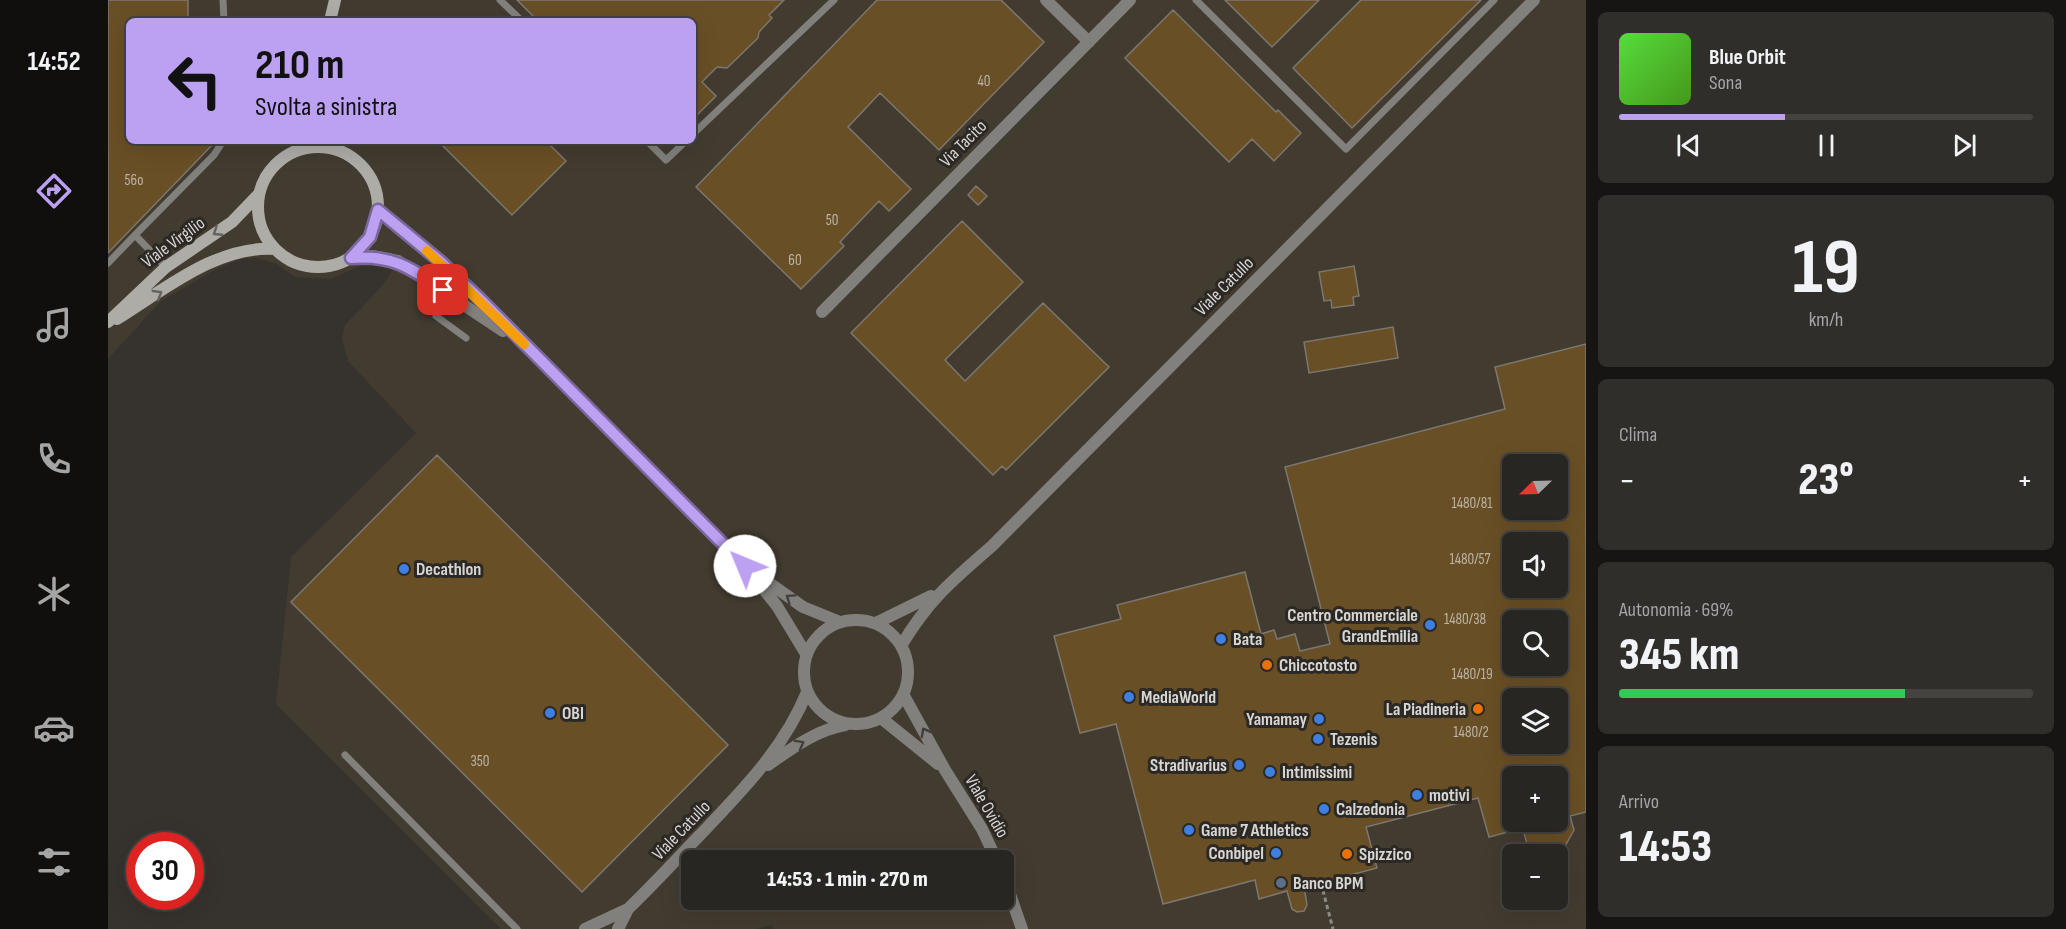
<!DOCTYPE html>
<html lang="it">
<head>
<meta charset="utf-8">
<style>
  :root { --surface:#282622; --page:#302e2a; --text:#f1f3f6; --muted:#a5a5a5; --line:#444340; --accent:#bca0f2 }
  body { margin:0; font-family:"Sofia Sans Condensed",sans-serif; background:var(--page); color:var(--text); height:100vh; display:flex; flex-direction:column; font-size:22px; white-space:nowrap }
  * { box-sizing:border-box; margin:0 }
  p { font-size:20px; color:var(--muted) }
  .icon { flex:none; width:33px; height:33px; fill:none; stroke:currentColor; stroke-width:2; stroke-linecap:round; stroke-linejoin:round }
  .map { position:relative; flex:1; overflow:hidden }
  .side { display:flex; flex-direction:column; gap:12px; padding:12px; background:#161513; width:480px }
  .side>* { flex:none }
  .hud { position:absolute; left:18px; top:18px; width:570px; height:126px; border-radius:9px; box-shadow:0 6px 24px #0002,0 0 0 2px var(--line); background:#bca0f2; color:#111; overflow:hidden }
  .needle { width:39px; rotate:247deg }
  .buttons { position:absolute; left:1394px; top:454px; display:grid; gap:12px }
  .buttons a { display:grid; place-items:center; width:66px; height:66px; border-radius:9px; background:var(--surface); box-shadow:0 6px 24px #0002,0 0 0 2px var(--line); font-size:30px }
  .speed { position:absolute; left:18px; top:832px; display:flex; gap:12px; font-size:30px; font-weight:700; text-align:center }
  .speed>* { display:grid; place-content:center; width:78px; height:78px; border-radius:50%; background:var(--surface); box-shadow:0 6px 24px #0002,0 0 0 2px var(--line); line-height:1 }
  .speed .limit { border:9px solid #d22; background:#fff; color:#111 }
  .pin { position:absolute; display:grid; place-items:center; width:51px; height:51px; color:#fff; margin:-26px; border-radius:12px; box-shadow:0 3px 9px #0006 }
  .me { position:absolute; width:66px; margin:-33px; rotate:315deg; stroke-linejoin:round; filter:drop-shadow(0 0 4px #0008) }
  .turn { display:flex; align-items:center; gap:21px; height:126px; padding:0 30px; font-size:27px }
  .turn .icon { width:78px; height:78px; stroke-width:2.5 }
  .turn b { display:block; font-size:42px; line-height:51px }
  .big { font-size:45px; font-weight:800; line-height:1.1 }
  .side .tile { flex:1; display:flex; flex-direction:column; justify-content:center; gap:9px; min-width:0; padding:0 21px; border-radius:9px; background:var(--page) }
  .side .dial { align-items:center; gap:0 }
  .dial b { font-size:78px; line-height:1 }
  .song { display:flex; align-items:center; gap:18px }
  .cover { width:72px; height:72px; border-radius:9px; background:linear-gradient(135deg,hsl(110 70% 55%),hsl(100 70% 35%)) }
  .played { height:6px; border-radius:3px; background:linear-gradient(90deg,var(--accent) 40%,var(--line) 40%) }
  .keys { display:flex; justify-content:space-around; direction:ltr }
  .heat { display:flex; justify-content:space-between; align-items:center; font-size:33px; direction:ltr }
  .charge { height:9px; border-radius:4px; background:linear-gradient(90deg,#34c759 69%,var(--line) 0) }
  .trip { position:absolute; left:573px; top:850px; width:333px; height:60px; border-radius:9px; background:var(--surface); box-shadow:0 6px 24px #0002,0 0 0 2px var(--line); font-weight:800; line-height:60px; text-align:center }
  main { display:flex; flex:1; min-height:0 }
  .tabs { display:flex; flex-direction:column; width:108px; justify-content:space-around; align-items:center; background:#100f0e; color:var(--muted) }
  .tabs .icon { width:42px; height:42px }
  .tabs .current { color:var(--accent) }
  .tabs b { font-size:27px; color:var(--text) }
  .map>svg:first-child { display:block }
</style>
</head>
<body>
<main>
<nav class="tabs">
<b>14:52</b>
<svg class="icon current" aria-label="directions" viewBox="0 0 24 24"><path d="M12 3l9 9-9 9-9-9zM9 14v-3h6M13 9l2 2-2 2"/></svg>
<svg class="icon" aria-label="music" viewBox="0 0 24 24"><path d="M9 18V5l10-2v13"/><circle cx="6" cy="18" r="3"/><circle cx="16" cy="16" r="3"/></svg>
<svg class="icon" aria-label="phone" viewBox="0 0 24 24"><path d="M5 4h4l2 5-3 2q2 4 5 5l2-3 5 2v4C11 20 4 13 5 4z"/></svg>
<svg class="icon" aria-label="climate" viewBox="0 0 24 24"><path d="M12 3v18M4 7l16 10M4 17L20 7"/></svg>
<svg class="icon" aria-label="car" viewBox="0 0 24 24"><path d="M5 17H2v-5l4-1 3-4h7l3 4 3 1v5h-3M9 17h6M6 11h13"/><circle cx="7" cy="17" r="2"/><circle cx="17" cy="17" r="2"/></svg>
<svg class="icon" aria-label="filters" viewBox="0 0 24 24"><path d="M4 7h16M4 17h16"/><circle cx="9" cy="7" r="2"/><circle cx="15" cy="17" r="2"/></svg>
</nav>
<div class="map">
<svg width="1478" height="929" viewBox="0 0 1478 929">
  <rect width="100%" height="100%" fill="#36322d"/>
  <path fill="#423b30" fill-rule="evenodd" d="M0,0H1478V929H665L664,925L648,929H393L168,704L183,557L308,433L240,361L234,339L237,325L274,286L287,267L271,263L250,267L223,279L187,277L169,264L148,258L133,259L110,268L52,302L0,359ZM21,21H585V141H21ZM1404,465H1449V510H1404ZM1404,543H1449V588H1404ZM1404,621H1449V666H1404ZM1404,699H1449V744H1404ZM1404,777H1449V822H1404ZM1404,855H1449V900H1404ZM584,861H896V900H584Z"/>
  <path fill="#694f25" stroke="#7c7771" stroke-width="1.5" fill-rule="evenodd" d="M0,0H80V21H21V141H108L0,253Z
    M409,0H676L661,15L664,18L651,32L650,38L619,68L609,67L594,82L608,96L585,119V21H430Z
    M769,0H893L936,42L831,150L772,93L740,127L803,189L781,211L771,201L732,242L736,246L693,289L588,187Z
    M1117,0H1211L1164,47Z
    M1253,0H1373L1244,128L1185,68Z
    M1065,10L1168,112L1170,110L1193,133L1166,161L1144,139L1121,162L1017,58Z
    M330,141H438L458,161L404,215Z
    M868,186L879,196L870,205L860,195Z
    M854,221L915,282L837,360L857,381L935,303L1001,367L898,470L894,466L885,475L743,333Z
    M1246,266L1251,296L1245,297L1246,305L1224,308L1223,300L1216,301L1211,272Z
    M1285,327L1290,358L1201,373L1196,342Z
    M1478,344V812L1462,816L1466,830L1456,848L1437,854L1419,844L1413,822H1449V777H1404V831L1381,837L1370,798L1258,827L1269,868L1196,887L1199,905L1196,911L1189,912L1184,909L1179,891L1151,899L1147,880L1055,904L1008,724L972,733L946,636L1013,619L1009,605L1137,572L1153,634L1166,630L1169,639L1187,634L1192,651L1222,644L1177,467L1397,409L1387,367ZM1404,465H1449V510H1404ZM1404,543H1449V588H1404ZM1404,621H1449V666H1404ZM1404,699H1449V744H1404Z
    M329,455L620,745L474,892L183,602Z"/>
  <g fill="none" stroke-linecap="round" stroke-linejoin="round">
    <path stroke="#8d8a86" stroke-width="3" stroke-dasharray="4.5 3" stroke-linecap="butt" d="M1213,883L1225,929"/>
    <path stroke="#82807d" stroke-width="7" d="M115,0L116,21
      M392,0L414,21
      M1088,0L1238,149L1386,0
      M585,134L726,0
      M539,141L558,160L578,141
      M0,263L27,235
      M58,267L27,235L106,155L115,141
      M328,316L358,338
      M237,755L409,929"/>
    <path stroke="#82807d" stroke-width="12" d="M938,0L981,42
      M270,210L333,262L373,300L637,566L669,606L698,654
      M243,257L264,256L290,261L395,331
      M714,312L1022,0
      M650,575L695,607L732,622
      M696 672a52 52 0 1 1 104 0a52 52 0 1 1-104 0Z
      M768,623L823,596
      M793,646C821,599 844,581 884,546L1426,0
      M795,694L837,770L874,829L889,861
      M773,718L830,764
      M660,765C683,749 708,730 737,725
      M896,877L914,929
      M520,909C544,886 567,861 590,837C632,793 676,749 699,692
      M477,929L520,909L510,929"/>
    <path stroke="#aeaca7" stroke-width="12" d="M222,21L227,0
      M150 207a60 60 0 1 1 120 0a60 60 0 1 1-120 0Z
      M9,319C56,290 109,245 167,249
      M0,322L58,267L124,222L151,194"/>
  </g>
  <defs><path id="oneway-chevron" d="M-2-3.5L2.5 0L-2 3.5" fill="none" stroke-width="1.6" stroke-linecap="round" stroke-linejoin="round" transform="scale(1.5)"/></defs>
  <g stroke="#66635e">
    <use href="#oneway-chevron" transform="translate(109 232) rotate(147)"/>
    <use href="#oneway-chevron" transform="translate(50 294) rotate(-31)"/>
  </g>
  <g stroke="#423e3a">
    <use href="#oneway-chevron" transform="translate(682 598) rotate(-145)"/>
    <use href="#oneway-chevron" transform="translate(817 732) rotate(-118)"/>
    <use href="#oneway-chevron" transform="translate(692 744) rotate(-29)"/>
  </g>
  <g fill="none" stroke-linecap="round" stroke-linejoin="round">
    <defs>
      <path id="route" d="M335,290C301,267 285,255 243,258L262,237L270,210L333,262L373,300L637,566"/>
    </defs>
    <use href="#route" stroke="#7a689d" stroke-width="15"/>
    <use href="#route" stroke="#bca0f2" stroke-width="10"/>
    <path stroke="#f59e0b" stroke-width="10" d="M319,251L416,344"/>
  </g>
  <g fill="#3f7fe0" stroke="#2c2823" stroke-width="2">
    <circle cx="296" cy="569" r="6"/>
    <circle cx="1322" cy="625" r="6"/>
    <circle cx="1113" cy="639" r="6"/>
    <circle cx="1021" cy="697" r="6"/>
    <circle cx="442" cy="713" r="6"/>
    <circle cx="1211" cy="719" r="6"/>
    <circle cx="1210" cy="739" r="6"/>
    <circle cx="1131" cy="765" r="6"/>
    <circle cx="1162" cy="772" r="6"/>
    <circle cx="1309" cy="795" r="6"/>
    <circle cx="1216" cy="809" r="6"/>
    <circle cx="1081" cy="830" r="6"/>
    <circle cx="1168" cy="853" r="6"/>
  </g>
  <g fill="#e8710a" stroke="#2c2823" stroke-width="2">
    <circle cx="1159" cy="665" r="6"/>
    <circle cx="1370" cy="709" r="6"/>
    <circle cx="1239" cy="854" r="6"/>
  </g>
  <circle fill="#5c6f8a" stroke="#2c2823" stroke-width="2" cx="1173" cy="883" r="6"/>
  <g text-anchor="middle" stroke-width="6" stroke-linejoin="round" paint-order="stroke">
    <g font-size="15" fill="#bcb4a8">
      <text x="876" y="86">40</text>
      <text x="26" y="185">56o</text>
      <text x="724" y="225">50</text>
      <text x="687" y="265">60</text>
      <text x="1364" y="508">1480/81</text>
      <text x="1362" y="564">1480/57</text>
      <text x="1357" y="624">1480/38</text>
      <text x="1364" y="679">1480/19</text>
      <text x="1363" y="737">1480/2</text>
      <text x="372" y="766">350</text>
    </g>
    <g font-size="18" fill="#d8d6d3" stroke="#2c2823">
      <text transform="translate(855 143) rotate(-45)" y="6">Via Tacito</text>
      <text transform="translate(65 242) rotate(-36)" y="6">Viale Virgilio</text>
      <text transform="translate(1116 286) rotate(-45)" y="6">Viale Catullo</text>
      <text transform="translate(879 806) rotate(60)" y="6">Viale Ovidio</text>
      <text transform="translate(573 830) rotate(-46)" y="6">Viale Catullo</text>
    </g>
    <g font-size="18" font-weight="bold" fill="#d8d6d3" stroke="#2c2823" text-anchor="start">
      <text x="308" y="575">Decathlon</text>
      <text x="1310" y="621" text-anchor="end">Centro Commerciale<tspan x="1310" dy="21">GrandEmilia</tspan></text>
      <text x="1125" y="645">Bata</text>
      <text x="1171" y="671">Chiccotosto</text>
      <text x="1033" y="703">MediaWorld</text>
      <text x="1358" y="715" text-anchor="end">La Piadineria</text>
      <text x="454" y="719">OBI</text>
      <text x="1199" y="725" text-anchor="end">Yamamay</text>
      <text x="1222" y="745">Tezenis</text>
      <text x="1119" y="771" text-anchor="end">Stradivarius</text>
      <text x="1174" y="778">Intimissimi</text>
      <text x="1321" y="801">motivi</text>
      <text x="1228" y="815">Calzedonia</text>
      <text x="1093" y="836">Game 7 Athletics</text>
      <text x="1156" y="859" text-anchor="end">Conbipel</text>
      <text x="1251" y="860">Spizzico</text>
      <text x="1185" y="889">Banco BPM</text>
    </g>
  </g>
</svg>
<div class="buttons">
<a><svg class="needle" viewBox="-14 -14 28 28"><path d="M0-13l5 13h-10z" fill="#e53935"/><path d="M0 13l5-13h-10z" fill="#a5a5a5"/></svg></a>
<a><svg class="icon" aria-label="sound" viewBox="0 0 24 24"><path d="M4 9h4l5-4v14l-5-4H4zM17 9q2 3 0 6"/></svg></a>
<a><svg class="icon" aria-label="search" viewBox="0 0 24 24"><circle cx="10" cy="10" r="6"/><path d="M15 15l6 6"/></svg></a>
<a><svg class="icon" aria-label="layers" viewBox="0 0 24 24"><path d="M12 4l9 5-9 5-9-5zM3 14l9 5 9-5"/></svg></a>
<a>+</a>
<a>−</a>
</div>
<div class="speed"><div class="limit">30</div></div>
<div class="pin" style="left:335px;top:290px;background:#d93025"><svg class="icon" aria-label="arrive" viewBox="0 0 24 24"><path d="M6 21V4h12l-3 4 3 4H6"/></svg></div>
<svg class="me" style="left:637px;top:566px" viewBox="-20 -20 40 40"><circle r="19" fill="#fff"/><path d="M0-13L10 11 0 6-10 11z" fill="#bca0f2"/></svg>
<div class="trip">14:53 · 1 min · 270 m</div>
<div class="hud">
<div class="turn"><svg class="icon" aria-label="left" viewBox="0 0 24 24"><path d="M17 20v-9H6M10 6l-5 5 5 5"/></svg><div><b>210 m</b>Svolta a sinistra</div></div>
</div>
</div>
<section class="side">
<div class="tile">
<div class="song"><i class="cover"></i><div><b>Blue Orbit</b><p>Sona</p></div></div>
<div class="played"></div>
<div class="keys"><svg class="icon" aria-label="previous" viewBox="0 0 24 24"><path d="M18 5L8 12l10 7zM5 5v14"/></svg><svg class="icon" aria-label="pause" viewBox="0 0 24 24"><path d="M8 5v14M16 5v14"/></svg><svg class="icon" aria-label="next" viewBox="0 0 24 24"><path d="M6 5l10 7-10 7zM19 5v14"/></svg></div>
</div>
<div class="tile dial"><b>19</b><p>km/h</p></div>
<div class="tile"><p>Clima</p>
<div class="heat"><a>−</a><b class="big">23°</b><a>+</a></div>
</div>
<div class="tile"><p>Autonomia · 69%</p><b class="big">345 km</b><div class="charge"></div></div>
<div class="tile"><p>Arrivo</p><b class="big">14:53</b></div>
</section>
</main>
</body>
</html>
